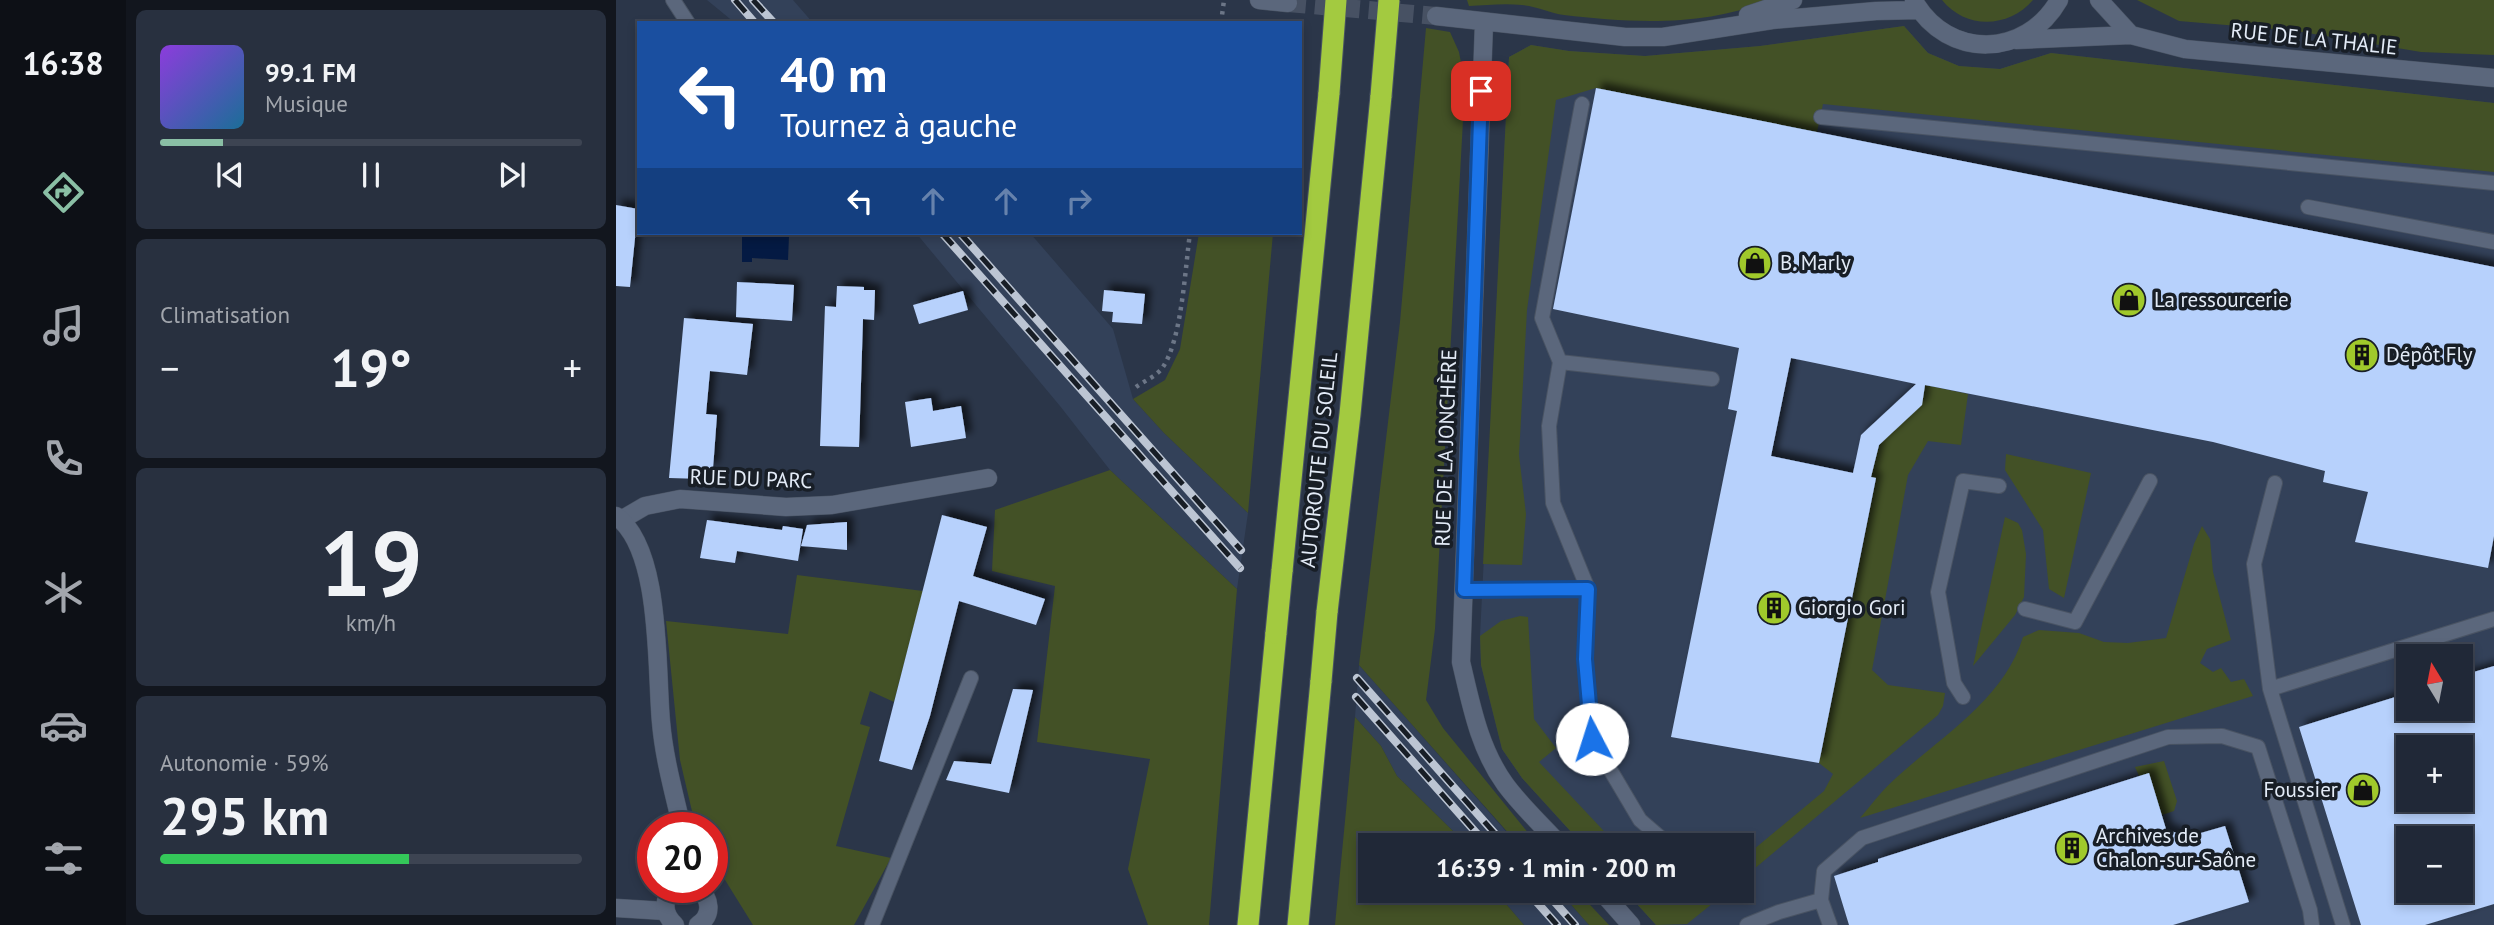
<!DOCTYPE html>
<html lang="fr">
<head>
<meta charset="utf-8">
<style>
  :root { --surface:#202837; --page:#28303f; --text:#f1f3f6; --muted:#a2a6ad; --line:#3d4452; --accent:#8abfa5 }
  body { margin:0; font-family:"PT Sans",sans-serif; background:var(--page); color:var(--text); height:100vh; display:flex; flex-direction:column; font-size:26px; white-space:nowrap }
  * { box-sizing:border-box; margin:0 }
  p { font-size:23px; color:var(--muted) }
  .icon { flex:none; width:38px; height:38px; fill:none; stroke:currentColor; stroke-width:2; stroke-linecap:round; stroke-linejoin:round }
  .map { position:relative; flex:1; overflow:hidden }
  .side { display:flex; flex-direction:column; gap:10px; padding:10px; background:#12161e; width:490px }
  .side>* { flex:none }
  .guide { position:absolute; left:21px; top:21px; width:665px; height:214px; border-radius:0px; box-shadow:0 4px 10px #0003,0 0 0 2px var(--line); background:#1a4fa0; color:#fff; overflow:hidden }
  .needle { width:46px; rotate:350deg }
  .fabs { position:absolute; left:1780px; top:644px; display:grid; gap:14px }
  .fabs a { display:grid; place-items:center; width:77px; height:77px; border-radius:0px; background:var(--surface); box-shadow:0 4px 10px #0003,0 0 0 2px var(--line); font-size:35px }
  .speed { position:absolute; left:21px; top:812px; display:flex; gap:14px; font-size:35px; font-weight:700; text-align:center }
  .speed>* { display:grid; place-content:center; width:91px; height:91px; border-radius:50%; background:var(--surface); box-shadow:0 4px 10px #0003,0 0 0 2px var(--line); line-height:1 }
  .speed .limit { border:10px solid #d22; background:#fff; color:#111 }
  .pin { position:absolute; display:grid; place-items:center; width:60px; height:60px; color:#fff; margin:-30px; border-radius:14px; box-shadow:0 4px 10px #0006 }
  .me { position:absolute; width:77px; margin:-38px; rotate:355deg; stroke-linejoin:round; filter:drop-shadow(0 0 5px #0008) }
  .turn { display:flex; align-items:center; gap:24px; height:147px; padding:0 28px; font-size:32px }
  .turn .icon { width:91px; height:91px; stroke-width:2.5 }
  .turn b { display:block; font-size:49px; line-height:60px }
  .lanes { display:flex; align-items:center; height:66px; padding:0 28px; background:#0003; justify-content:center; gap:35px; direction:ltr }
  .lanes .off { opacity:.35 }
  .big { font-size:52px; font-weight:700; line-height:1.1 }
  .side .card { flex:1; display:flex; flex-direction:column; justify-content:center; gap:10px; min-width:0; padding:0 24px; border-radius:10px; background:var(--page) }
  .side .dial { align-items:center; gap:0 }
  .dial b { font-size:91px; line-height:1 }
  .song { display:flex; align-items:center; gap:21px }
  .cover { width:84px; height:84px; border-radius:10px; background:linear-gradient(135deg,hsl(270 70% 55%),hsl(200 70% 35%)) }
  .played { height:7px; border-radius:4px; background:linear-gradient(90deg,var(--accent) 15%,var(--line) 15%) }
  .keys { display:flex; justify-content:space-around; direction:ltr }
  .heat { display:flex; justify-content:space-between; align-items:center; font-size:38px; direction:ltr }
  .charge { height:10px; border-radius:5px; background:linear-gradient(90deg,#34c759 59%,var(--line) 0) }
  .trip { position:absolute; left:742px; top:833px; width:396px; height:70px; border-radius:0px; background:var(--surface); box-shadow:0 4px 10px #0003,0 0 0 2px var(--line); font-weight:700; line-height:70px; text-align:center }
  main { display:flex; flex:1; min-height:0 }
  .dock { display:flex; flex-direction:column; width:126px; justify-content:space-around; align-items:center; background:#0d1016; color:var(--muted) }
  .dock .icon { width:49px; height:49px }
  .dock .current { color:var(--accent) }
  .dock b { font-size:32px; color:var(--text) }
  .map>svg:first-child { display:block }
</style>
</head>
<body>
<main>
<nav class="dock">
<b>16:38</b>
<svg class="icon current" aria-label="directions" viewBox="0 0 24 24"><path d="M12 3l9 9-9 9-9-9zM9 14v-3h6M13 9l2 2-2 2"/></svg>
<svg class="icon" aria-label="music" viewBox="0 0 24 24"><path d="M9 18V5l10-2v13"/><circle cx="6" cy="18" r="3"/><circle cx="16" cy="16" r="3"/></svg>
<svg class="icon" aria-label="phone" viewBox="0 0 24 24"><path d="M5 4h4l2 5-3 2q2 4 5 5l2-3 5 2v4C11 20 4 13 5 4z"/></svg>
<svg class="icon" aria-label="climate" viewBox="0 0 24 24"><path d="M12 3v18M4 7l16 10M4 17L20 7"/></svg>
<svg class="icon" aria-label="car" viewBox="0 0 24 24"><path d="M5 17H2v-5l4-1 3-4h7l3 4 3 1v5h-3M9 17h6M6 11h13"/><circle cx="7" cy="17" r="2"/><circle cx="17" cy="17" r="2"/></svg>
<svg class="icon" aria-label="filters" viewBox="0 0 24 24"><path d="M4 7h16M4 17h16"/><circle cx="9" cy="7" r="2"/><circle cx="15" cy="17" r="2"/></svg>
</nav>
<section class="side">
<div class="card">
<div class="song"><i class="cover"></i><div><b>99.1 FM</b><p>Musique</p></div></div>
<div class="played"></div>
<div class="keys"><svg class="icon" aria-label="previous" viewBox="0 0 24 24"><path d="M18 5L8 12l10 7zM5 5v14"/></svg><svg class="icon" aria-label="pause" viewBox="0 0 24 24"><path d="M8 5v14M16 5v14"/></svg><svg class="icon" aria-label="next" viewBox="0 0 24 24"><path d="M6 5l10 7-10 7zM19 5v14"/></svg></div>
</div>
<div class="card"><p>Climatisation</p>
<div class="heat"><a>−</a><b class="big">19°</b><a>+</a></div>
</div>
<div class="card dial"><b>19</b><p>km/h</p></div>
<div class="card"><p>Autonomie · 59%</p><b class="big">295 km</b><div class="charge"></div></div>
</section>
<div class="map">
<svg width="1878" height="925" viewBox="0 0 1878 925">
  <defs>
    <filter id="shadow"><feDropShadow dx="6" dy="-6" stdDeviation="3.5" flood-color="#0009"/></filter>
  </defs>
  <rect width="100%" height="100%" fill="#2b3649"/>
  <path fill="#334159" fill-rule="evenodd" d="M91,0H177L197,23H119Z
    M1288,26L1312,53L1343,66L1384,69L1435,53L1878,103V925H1040L1009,891H1125V845H967L906,778L886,749L865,665L864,636L893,57L915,45L953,51L1029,56L1144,46ZM1792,656H1844V709H1792ZM1792,747H1844V800H1792ZM1792,838H1844V891H1792Z
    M300,233H414L497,329L517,399L548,433L632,513L621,589L494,470L444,406Z
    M743,665L791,719L902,845H847L838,832L781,776L765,746L739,717Z
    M879,891H943L973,925H908Z"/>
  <path fill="#435126" d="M851,0H1153C1090,27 1015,23 948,15C934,13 920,6 906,5C889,3 870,5 853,6Z
    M1326,0H1417C1393,28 1350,30 1326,0Z
    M1521,0H1878V55L1805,52L1680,31L1563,21Z
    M1288,26L1312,53L1343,66L1384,69L1435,53L1878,103V172L1207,104L1201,132L980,88L940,100L911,310L903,455L910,514L906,565L867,564L893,57L915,45L953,51L1029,56L1144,46Z
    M810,28L834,32L843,52L849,84L819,629L810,700L827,728L922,845H903L743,665L784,322Z
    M583,233H657L632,513L548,433L517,399L549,380L564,349Z
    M1309,385L1352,394L1345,445L1312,441L1292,475L1256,670L1272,685L1329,693L1327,706L1322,715L1125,880V860L1208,791L1217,774L1203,763L1260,479L1255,477L1263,445L1305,405Z
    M1390,454L1475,473L1448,598L1433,589L1427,530L1389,470Z
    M494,470L621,589L593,925H532L512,869L534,759L421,742L439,586L376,571L379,510Z
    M1389,517L1402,523L1406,530L1410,554L1408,597L1399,615L1357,666Z
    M1586,526L1594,539L1597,572L1615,640L1591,649L1584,663L1597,672L1605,668L1615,682L1628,679L1637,696L1244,818C1256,804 1267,789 1281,777C1326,736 1388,699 1407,637L1423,630L1463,633L1488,642L1512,643L1550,638L1578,544Z
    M181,575L307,591L278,702L254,691L244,724L254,727L220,846L275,858L238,925H137L96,859V828H81L79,824L64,760L50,621L172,634Z
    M904,616L912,617L918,719L940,748L923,762L1001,845H967L906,778L886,749L865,665L864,636L885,621Z
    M739,717L765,746L781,776L838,832L847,845H754V891H879L908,925H719Z
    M1548,761L1561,801L1558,811L1546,815L1533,774L1523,776L1519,767Z
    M943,891H961L993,925H973Z
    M1009,891H1065L1075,902L1089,891H1112L1071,924L1040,925Z"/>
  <path fill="#041a43" d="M126,233L173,236L172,260L136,258V262H126Z"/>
  <path fill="#b7d1fc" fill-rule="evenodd" filter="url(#shadow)" d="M980,88L1878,267V536L1872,568L1739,542L1752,492L1707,482L1709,471L1597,442L1309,385L1306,405L1263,445L1255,477L1260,478L1203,763L1055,737L1121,411L1112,409L1123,348L937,309ZM1175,358L1300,384L1245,435L1237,473L1155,456Z
    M0,205L22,209L14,287L0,286Z
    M121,282L178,285L176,321L120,317Z
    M221,286L248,287V290H259L258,320L247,319L243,447L204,446L209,306L220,307Z
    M488,290L529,294L526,324L496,322L497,312L486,311Z
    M347,291L352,310L303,324L297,305Z
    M68,318L137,324L131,375L94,371L90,414L101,415L97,469L88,468L87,479L53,478Z
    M315,398L317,411L345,406L350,438L295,447L289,402Z
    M326,515L371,527L357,576L429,599L420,625L343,601L314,716L296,770L263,761Z
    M91,520L166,530L167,526L187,529L182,561L121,551L119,563L84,558Z
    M231,522V550L185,546L191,525Z
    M1878,666V904L1809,925H1745L1683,727L1792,693V709H1844V676ZM1792,747H1844V800H1792ZM1792,838H1844V891H1792Z
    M397,689L417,690L393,793L330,780L338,761L375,764Z
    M1533,773L1550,829L1571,837L1609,826L1633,902L1557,925H1233L1218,876L1262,862V859Z"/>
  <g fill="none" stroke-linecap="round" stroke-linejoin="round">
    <path stroke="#475163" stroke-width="18" stroke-dasharray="18 9" stroke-linecap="butt" d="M672,3L820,16"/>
    <defs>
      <path id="lane" d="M57,0L72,23
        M1205,117L1878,183
        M1692,207L1878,242
        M944,362L926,318L966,104
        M972,589L937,503L933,426L944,362L1096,379
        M848,590L972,589L969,659L976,739L1024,820L1053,845
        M1409,609L1459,622L1534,481
        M1654,689L1638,564L1659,483
        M1347,697L1338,683L1322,592L1347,481L1383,486
        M256,925L355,678
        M1131,925L1163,912L1205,900
        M1214,925L1205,900L1208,871L1246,838L1552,737L1606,736L1642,747L1694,910L1696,925
        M1727,925L1654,689L1878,619"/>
      <path id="street" d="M5,520L29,506L64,499L170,507L216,505L372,478
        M0,908L49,911"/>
      <path id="secondary" d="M643,0L672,3
        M1483,0L1515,35
        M1298,1C1332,60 1410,58 1443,0
        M1132,15L1177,0
        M820,16L1009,37H1047L1156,20L1260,11L1303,10
        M868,23L845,662C855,704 863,748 889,784C905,806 926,825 944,845
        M1400,40L1515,35L1569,49L1878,78
        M0,516C46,549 40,669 45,722C48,758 58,793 66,828
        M81,887C95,898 97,915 82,925
        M985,891L1015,925
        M59,925C46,913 46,898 60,887"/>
      <path id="highway" d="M666,571L713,93
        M711,612L734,414L765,96
        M632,925L660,633
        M682,925L705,681"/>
    </defs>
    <use href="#lane" stroke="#495363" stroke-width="16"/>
    <use href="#street" stroke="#495363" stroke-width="19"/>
    <use href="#secondary" stroke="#495363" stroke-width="19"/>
    <use href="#highway" stroke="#495363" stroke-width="23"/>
    <path stroke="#6c7687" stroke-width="4.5" stroke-dasharray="3.5 5" stroke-linecap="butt" d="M605,23L608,0
      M520,387C528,381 541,376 547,367C566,338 569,269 574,233"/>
    <use href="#lane" stroke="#5b677c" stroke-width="14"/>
    <use href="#street" stroke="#5b677c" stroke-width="18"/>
    <use href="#secondary" stroke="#5b677c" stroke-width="18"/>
    <use href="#highway" stroke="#a3ca40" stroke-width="21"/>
    <defs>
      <path id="rail" d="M119,0L139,23
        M137,0L158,23
        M326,233L624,568
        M344,233L625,550
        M741,678L889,845
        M740,697L871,845
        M911,891L941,925
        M929,891L959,925"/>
    </defs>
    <use href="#rail" stroke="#bcc5d3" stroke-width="8"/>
    <use href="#rail" stroke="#181e26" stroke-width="5" stroke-dasharray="16" stroke-linecap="butt"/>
    <defs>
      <path id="highway-bridge" d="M713,93L720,0
        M765,96L773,0
        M660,633L666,571
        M705,681L711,612"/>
    </defs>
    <use href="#highway-bridge" stroke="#495363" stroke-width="23" stroke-linecap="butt"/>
    <use href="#highway-bridge" stroke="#a3ca40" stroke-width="21"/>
  </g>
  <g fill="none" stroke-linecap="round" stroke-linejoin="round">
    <defs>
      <path id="route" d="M865,91L848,590L972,589L969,659L976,739"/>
    </defs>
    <use href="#route" stroke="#114b97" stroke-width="18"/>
    <use href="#route" stroke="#1a73e8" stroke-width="12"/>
  </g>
  <defs>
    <symbol id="shop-disc" viewBox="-11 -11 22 22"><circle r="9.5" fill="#a0c92b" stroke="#181e26"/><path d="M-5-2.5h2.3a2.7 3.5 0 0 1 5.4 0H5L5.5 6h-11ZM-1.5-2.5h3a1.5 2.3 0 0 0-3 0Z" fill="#111"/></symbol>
    <symbol id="building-disc" viewBox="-11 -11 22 22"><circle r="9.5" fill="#a0c92b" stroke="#181e26"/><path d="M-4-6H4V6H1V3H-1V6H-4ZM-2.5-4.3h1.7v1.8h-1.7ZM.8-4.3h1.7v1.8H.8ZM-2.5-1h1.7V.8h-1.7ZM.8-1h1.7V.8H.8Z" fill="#111"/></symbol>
  </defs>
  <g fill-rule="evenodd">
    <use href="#shop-disc" x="1120" y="244" width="38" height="38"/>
    <use href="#shop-disc" x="1494" y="281" width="38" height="38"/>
    <use href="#building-disc" x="1727" y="336" width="38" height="38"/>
    <use href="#building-disc" x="1139" y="589" width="38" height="38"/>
    <use href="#shop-disc" x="1728" y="771" width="38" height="38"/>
    <use href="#building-disc" x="1437" y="829" width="38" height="38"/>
  </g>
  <g text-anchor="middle" stroke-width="7" stroke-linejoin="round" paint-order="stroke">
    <g font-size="21" fill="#e3ebf7" stroke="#181e26">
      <text transform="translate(1698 39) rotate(6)" y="7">RUE DE LA THALIE</text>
      <text transform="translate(830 448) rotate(-88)" y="7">RUE DE LA JONCHÈRE</text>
      <text transform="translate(703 460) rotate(-84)" y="7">AUTOROUTE DU SOLEIL</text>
      <text transform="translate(135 479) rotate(2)" y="7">RUE DU PARC</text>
    </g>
    <g font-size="21" fill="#e3ebf7" stroke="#181e26" text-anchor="start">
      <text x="1164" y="270">B. Marly</text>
      <text x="1538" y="307">La ressourcerie</text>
      <text x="1770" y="362">Dépôt Fly</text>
      <text x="1182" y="615">Giorgio Gori</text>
      <text x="1722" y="797" text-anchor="end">Foussier</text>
      <text x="1480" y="843">Archives de<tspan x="1480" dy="24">Chalon-sur-Saône</tspan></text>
    </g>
  </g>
</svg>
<div class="fabs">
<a><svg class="needle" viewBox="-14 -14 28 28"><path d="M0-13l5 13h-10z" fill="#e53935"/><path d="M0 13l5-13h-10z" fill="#a2a6ad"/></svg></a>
<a>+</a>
<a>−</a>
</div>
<div class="speed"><div class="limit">20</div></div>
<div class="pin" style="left:865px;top:91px;background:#d93025"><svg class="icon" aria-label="arrive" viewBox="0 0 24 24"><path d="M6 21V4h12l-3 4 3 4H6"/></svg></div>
<svg class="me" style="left:976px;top:739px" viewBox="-20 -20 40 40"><circle r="19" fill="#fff"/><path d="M0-13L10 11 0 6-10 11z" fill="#1a73e8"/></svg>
<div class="trip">16:39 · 1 min · 200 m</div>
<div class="guide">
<div class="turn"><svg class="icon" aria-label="left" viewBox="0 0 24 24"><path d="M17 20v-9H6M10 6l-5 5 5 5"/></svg><div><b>40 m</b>Tournez à gauche</div></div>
<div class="lanes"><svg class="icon" aria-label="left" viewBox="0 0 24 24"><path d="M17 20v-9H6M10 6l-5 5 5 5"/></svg><svg class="icon off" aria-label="ahead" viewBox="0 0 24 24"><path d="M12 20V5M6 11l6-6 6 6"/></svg><svg class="icon off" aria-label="ahead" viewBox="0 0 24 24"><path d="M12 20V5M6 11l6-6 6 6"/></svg><svg class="icon off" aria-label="right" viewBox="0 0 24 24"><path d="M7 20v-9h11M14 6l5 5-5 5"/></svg></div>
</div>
</div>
</main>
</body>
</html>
